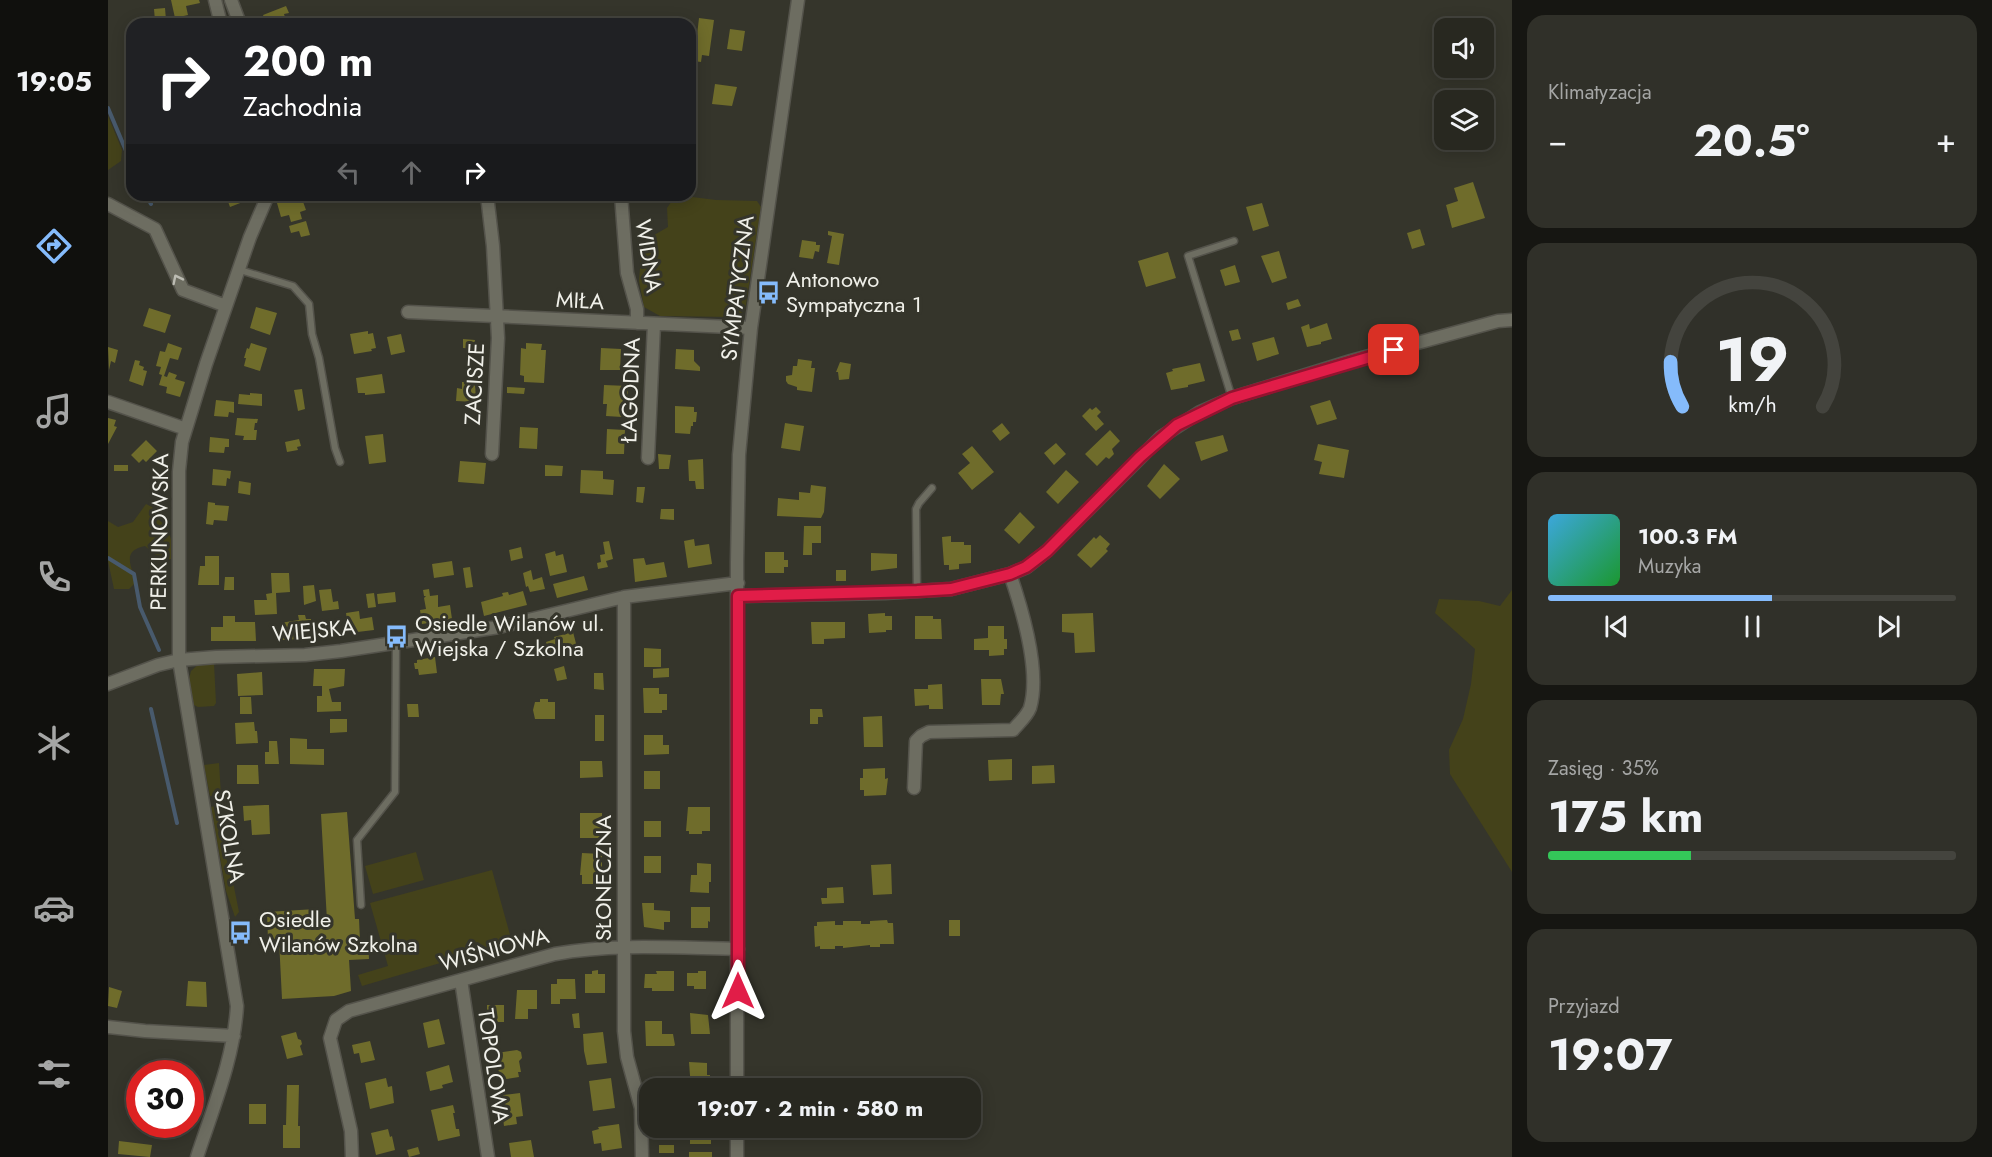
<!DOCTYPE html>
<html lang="pl">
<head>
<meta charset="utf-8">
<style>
  :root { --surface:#282820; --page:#303029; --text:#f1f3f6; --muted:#a5a6a5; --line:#44443e; --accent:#85bbfb }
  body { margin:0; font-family:Jost,sans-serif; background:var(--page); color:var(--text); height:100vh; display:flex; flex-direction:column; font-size:22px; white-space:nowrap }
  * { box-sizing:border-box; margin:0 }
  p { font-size:20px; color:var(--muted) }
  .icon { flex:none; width:33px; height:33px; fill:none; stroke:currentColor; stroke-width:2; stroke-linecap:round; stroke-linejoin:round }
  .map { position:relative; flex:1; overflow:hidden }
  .panel { display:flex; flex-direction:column; gap:15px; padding:15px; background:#161612; width:480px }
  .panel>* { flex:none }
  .top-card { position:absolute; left:18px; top:18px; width:570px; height:183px; border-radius:18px; box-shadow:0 3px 15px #0003,0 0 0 2px var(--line); background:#202124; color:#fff; overflow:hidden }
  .fabs { position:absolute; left:1326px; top:18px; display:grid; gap:12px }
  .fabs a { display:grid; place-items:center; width:60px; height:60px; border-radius:12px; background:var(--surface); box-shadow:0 3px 15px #0003,0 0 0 2px var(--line); font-size:30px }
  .speed { position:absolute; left:18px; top:1060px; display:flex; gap:12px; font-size:30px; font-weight:700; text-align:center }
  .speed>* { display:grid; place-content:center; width:78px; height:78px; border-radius:50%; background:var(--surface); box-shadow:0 3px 15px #0003,0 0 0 2px var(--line); line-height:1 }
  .speed .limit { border:9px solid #d22; background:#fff; color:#111 }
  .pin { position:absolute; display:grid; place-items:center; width:51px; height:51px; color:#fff; margin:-26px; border-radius:12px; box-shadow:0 3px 9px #0006 }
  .me { position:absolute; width:66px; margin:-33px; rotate:0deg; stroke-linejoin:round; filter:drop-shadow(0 0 4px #0008) }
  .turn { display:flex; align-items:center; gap:21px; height:126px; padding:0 18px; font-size:27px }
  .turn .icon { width:78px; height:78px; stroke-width:2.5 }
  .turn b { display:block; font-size:42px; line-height:51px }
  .lanes { display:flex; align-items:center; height:57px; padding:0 18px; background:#0003; justify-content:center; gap:30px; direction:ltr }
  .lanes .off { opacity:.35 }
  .big { font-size:45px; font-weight:700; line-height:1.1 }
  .panel .card { flex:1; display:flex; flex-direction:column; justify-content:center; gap:9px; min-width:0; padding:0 21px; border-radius:18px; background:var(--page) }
  .panel .dial { align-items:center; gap:0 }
  .dial svg { height:156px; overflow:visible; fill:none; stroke:var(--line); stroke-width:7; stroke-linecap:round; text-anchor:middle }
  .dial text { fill:var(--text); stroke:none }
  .song { display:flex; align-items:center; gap:18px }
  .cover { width:72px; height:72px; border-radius:9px; background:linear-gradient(135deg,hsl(200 70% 55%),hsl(130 70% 35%)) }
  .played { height:6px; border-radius:3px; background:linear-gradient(90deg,var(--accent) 55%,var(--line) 55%) }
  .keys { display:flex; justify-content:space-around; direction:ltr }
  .heat { display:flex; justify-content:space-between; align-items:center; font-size:33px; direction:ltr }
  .charge { height:9px; border-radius:4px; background:linear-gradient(90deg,#34c759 35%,var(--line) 0) }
  .trip { position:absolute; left:531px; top:1078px; width:342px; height:60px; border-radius:18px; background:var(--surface); box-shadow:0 3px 15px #0003,0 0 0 2px var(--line); font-weight:700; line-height:60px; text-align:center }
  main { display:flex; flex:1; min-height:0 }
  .tab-bar { display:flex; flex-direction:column; width:108px; justify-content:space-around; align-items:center; background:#10100d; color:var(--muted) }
  .tab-bar .icon { width:42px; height:42px }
  .tab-bar .selected { color:var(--accent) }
  .tab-bar b { font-size:27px; color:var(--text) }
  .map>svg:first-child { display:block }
</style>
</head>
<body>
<main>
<nav class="tab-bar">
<b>19:05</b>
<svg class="icon selected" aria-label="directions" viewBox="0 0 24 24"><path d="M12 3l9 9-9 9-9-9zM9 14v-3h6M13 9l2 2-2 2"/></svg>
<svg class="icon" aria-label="music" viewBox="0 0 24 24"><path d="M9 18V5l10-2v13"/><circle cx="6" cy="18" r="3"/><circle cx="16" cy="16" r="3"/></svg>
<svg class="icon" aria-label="phone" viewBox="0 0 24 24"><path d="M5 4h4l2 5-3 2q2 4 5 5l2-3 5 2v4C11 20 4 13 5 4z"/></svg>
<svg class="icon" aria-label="climate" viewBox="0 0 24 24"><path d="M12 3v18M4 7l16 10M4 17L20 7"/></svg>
<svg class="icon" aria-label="car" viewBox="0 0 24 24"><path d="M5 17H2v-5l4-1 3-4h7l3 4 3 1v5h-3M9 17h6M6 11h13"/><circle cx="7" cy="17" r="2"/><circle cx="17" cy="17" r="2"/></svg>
<svg class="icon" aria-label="filters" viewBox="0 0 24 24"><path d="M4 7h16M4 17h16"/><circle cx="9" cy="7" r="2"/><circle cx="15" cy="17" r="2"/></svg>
</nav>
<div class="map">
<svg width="1404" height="1157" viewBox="0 0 1404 1157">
  <rect width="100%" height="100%" fill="#35352b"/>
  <path fill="#44421a" d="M0,116L14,150L13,161L0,170Z
    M568,195L608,200L649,201L653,207L637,311L625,317L552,316L536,307L531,281L534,242L560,227L559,208Z
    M38,504L44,507L49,518L60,528L63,540V559L54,560L37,546C12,551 25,567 27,583L21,589H6L0,561V521L10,527L25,522Z
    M1404,590V872L1342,774L1341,750L1355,719L1363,684L1367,649L1327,613L1331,599L1371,601L1392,606Z
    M92,663H106L108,703L106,706L90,707L86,705L81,679L83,671Z
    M111,763L113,795L102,796L96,765Z
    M113,805L116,851L125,882L131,912L127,917L118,891L103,807Z
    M308,852L316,880L265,894L257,866Z
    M384,870L404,942L254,986L250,975L280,966L262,903Z"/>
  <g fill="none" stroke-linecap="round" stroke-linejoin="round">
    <path stroke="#485a6d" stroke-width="4" d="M0,108L24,165
      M38,195L43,204
      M0,558L26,574L32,607L51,650
      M43,709L69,823"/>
  </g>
  <path fill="#6f6c2b" d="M63,0H91L92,3L78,6L80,15L67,18Z
    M178,6L181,13L176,14L179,24H158L155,15Z
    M57,8L58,20L47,21L46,9Z
    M591,18L606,20L601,56L594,55L593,62L586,61Z
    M622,29L637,31L634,51L619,49Z
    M607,84L629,87L624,106L604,104Z
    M1365,182L1377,218L1344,228L1338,205L1350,201L1346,188Z
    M122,195H139L140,200L122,207L118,196Z
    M193,196L198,210L192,212L194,219L183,222L181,215L173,217L169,203Z
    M1154,203L1161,226L1145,231L1138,207Z
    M198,221L202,235L193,237L191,231L183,233L181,226Z
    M1312,229L1317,245L1304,249L1299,233Z
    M720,231L736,234L731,265L719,263L724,236L720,235Z
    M694,240L708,242V245H712L711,252L707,251L705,259L691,257Z
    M1171,251L1179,278L1164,283L1153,256Z
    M1060,252L1068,278L1038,287L1030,261Z
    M1127,265L1132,282L1117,286L1112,270Z
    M1190,299L1193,306L1180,310L1178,303Z
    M148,307L169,313L162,335L142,328Z
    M41,308L63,315L57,333L35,326Z
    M1219,323L1224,339L1213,342V344L1199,347L1193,327L1201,324L1202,329Z
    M1130,329L1133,339L1124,341L1121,331Z
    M260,331V334L265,333L268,348L263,349L264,351L246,354L242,334Z
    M293,334L297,352L283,355L279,337Z
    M1166,337L1171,354L1149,361L1144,343Z
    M355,339L367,340L366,349L355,348Z
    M60,343L74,348L70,360L62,358L56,376L59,377L61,372L69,375L67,379L77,382L72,397L58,393L59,387L51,385L54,375L51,374L53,367L48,366L52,351L57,352Z
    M143,343L159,348L152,371L136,366L138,358H136L139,348L141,349Z
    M418,343L434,344L433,350H438L436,383L416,382V376L412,375L413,348L418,349Z
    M0,347L10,350L7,363L3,361L1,370Z
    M493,348L513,349L512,370H492Z
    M568,349L586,350V361L592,367V371L567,369Z
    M690,359L704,361L703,368H707L704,392L689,390V387L680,384L678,381V376L684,375L685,366H689Z
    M27,360L32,361L31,365L36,367L35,370L39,371L35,386L21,381Z
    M732,362L743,364L741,379L731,380L730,372H728Z
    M1092,363L1097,381L1080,385V387L1063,390L1058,373L1065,371L1064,369Z
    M274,374L277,393L257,395V393H250L248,378Z
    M354,382H367L368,402L348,401L349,388L354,389Z
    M496,385L520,386L519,405H515L514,417L498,416L499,404H495Z
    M399,387L417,388L416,394L399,393Z
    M194,389L197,409L190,411L186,390Z
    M142,393L154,394V406L130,404L131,394L142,395Z
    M108,400L126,402V413L121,412L120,417L106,416Z
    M1222,400L1229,419L1209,425L1202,406Z
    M567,406L586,407V412H589L588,422H585V426H583L582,434L567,433Z
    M988,407L993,412L989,416L996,424L988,431L974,416L982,408L984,410Z
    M0,418L8,420L6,426L9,427L0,444Z
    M129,418L150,419L149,423H147L146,430H149L148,440H135L136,436L127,435Z
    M677,423L696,426L692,451L673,448Z
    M894,423L902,433L892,441L884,431Z
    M412,427L430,428L429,449L411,448Z
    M499,429L517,430L516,454H498Z
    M1002,430L1012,441L1004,449L1006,454L1001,459L998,457L989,466L977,454Z
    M275,434L278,462L261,464L257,436Z
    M1115,435L1120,451L1093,461L1087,442Z
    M102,437L121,439V447H117L116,453L101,452Z
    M191,439L193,446L189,447L190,450L179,452L177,442Z
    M38,440L49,451L38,462L35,459L31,463L23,455Z
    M948,443L958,454L946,465L936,453Z
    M1210,444L1241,450L1236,478L1211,474L1214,462L1206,460Z
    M864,446L886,472L864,490L850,473L862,463L854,454Z
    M550,454L563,455L561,469H551Z
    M595,459L596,489H588L587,481H581L580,460Z
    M352,461L378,463L376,484L350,482Z
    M1056,464L1072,479L1052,499L1039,486Z
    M6,465H20V471H6Z
    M437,465L455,466L454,476H437Z
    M105,469L123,471L122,479L119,478L118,486L104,485Z
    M473,470L495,471V479L506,480L505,495L472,493Z
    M958,470L971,482L950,504L938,492Z
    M131,481L143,483L142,495L130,493Z
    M703,485L718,487L716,512L713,518L669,516L670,498L691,500V492L702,493Z
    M529,487H537L535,503L528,502Z
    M100,502L107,503V505L121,506L119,521L106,520L105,525L98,524Z
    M553,509H566V520L552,519Z
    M912,512L927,527L911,544L896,530Z
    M696,526H713V543H704V555H695Z
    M992,535L1002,544L998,549L1000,551L983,568L969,555L986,537L988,539Z
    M843,536V542H856V545H863V563L851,564V569L841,570V565H836L834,537Z
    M586,539L587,546L601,544L604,564L580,568L576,541Z
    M501,541L505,559L498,561L500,567L490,569L489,563L493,562L492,555L497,554L495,542Z
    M413,547L415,558L403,561L401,550Z
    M447,551L448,556L455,554L459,572L442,576L437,554Z
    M657,552H676V560H680V567H676V573H657Z
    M763,553L789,554V568L763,571Z
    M97,556H111V585H90L92,566H97Z
    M536,558L538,565L556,562L559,577L527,582L525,559Z
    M344,561L346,575L326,578L324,564Z
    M362,567L365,587L358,588L355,568Z
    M423,570L425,580L434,577L437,589L422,592L420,586L418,587L415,573Z
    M728,570H738V581H728Z
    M163,573H181L182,592L168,593L169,614L147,615L146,600H159L158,594L164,593Z
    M476,576L480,590L449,598L445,584Z
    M117,577H126V590H116Z
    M206,585L208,601L196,605L195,586Z
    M223,589L225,602L230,601L231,609L214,611L211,590Z
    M321,589L322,596L330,595V607L342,605L344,619L314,624L312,610L318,609L316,598L318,596H316L315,590Z
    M415,591L419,605L376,616L373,602L395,596L394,593L400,592L401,595Z
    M287,592L288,602L270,604L269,594Z
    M266,593L268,607L260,608L258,594Z
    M251,611L252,619L264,617L266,630L241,633L238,613Z
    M777,613V616H784V630H778V632L761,633L760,614Z
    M985,613L987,652L967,653L966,633L954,632V614Z
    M190,615H197L198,619H203L204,638L175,640L172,623L191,620Z
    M115,616H127V622H147L148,641H103V627H115Z
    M807,616H825V619H833L834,639H807Z
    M703,622H737V638L716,639V644H704Z
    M880,626H896V639H899V649H896V655L881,656V650H866V639L880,638Z
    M465,632L471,655L462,657L460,649L441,652L438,642L447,639L446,637Z
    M536,648L553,649V667H536Z
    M327,657L329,673L311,675L310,669H307L306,663H309V660Z
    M456,666L459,679L449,681L446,669Z
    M561,668V677L545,678V669Z
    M206,669H237L236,686L221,689L224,702H233V711L209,712V696H214V686H205Z
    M154,672L155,695L130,696L129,674Z
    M486,673H495L496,690L486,689Z
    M873,679H893L896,694H893L892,705H874Z
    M834,684L835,709H821V705L807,706L806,689H820V685Z
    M535,688H551V694H559V710H554V713H536Z
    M132,697H143L144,714H132Z
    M432,699H440V702H447V719H427L425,710L427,702H432Z
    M299,704H310L311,717H300Z
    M702,709H714L715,717H710V724H702Z
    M487,715H496V741H487Z
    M774,716L775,747H756L755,717Z
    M222,719H239V732L222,733Z
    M146,722L147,731H149L150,743L128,744L127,723Z
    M536,735H555V745H561V754L536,755Z
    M182,738L199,739V749H216V765L182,764Z
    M161,741H169L171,764H157V752H161Z
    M904,759V780L881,781L880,760Z
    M472,761H494L495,777L472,778Z
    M129,765H150L151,784H129Z
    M946,765L947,783L924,784V766Z
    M777,768V779L780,778L778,795L756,796V790H752V778H755V769Z
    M536,771H552V789H536Z
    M157,805H161L162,834L144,835L143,820L136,821L135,806Z
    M580,807H602V831H594V834H581V831H578Z
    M239,812L247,919H251L252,941H260L261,959L241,960L243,991L226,996L174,999L171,940H160L159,912L208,909V921H219L213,814Z
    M472,813H494V838H472Z
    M536,821H553V837H536Z
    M474,853L494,854V884H474V875H472Z
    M536,856H553V873H536Z
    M589,863L603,864V882H601V893L582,892L583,875H589Z
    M783,864L784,894L765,895L763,865Z
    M735,887L736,903L714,904L713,898H719V888Z
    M534,903H546V910L562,911V922H556V930L536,927Z
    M583,907H602V922L600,921V928H583Z
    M779,920L780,923H785L786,944H772V947H762V945L735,948V946H727V949H712V946L707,947L706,926H709V922L727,921V925H735V921H753V924H762V921Z
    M841,920H852V936H841Z
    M490,970V974H497V993H477V974H484V971Z
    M548,971H566V991H544V988H536L537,974H549Z
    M590,971H598V989H586V986H579V973H590Z
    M449,979H467L468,999H452V1004H443V984H449Z
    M80,981L98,982L99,1007L78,1006Z
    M1,987L14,991L9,1008L0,1006Z
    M409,990H429V1009H420V1019H407Z
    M379,1005H396V1022H379Z
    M471,1013L472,1028H466L464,1014Z
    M582,1013L600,1015L602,1034H583Z
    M331,1019L337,1044L320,1048L315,1023Z
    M537,1021H554V1034H565L567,1045L566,1046H538Z
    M188,1032L190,1039L193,1040L194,1044L192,1046L195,1055L179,1059L173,1036Z
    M495,1032L499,1063L479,1065L476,1051L475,1034Z
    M262,1041L267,1060L253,1063L251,1053L246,1054L244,1045Z
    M409,1050L413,1052L414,1058L411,1061L413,1072H410L411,1077L392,1080L388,1053Z
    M581,1062L599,1063V1075H602V1089H583Z
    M341,1065L345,1082L334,1085L335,1088L322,1091L318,1072Z
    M278,1078L280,1087L284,1086L286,1103L262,1109L257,1083Z
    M503,1078L507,1108L485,1111L481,1081Z
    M179,1085H191L190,1126H192V1148H175V1125H178Z
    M412,1093L415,1116L408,1117L409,1124L396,1126L395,1118H398L395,1095Z
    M141,1104H158V1124H141Z
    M345,1105L347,1113H345L348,1129H351L352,1136L330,1141L323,1110Z
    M511,1124L514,1148L494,1151L493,1143L486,1144L484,1131L491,1129L490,1127Z
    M582,1128H603V1144H582Z
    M280,1129L282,1137L284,1136L287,1150L268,1155L263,1133Z
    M423,1140L426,1157H403L401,1143Z
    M11,1141L44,1145L42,1157L10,1154Z
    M551,1145H566V1153H551Z
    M310,1147L312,1154L301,1157L299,1150Z
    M581,1152H604V1157H581Z"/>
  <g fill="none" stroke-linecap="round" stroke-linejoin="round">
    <defs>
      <path id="service" d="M132,270L185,286L201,304L204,334L211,358L227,448L232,462
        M1124,398L1080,256L1126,241
        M809,591L808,509L811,503L824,488
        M253,905L249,840L287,792L288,644"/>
      <path id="minor" d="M107,0L113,24
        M123,0L132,24
        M379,195L385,246L390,338L384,454
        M513,195L519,273L529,309V323
        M0,204L47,229L75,290L118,306
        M300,312L643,328
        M0,402L78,429
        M540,458L546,324
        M630,596L777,593L843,589L902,574L919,567L939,551L1053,437L1092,412L1124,398L1243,361L1390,321L1404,320
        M516,597V1031L519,1057L533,1108L534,1157
        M0,684L50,665L71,660L108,657L197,655L233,651L391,627L516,597L630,583
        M806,788L808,741L813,736L821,732L905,730C911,723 919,716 922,708C933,671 914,609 902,574
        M353,980L380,1157
        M0,1027L37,1031L126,1036
        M629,1089V562L631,455L643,328L690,0
        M89,1157C105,1108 126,1058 129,1006L71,660V471L74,442L98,364L142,237L160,195
        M244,1157L243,1131L222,1038L228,1020L241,1011L447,954C507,943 569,948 630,949
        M629,1157V1128"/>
    </defs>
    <use href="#service" stroke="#54534b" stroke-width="9"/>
    <use href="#minor" stroke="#54534b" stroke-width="15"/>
    <use href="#service" stroke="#6d6d61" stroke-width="6"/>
    <use href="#minor" stroke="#6d6d61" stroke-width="12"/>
  </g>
  <defs><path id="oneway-chevron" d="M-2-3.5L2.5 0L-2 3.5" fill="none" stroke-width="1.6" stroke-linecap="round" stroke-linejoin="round" transform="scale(1.5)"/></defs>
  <use stroke="#bcbcb3" href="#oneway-chevron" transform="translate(69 279) rotate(-116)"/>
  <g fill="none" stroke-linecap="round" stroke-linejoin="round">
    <defs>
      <path id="route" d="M630,991V596L809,591L843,589L902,574L918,567L939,551L1032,457L1069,425L1124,398L1286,350"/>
    </defs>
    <use href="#route" stroke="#92132f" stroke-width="15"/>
    <use href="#route" stroke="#e11d48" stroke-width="10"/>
  </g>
  <defs>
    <symbol id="bus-bare" viewBox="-9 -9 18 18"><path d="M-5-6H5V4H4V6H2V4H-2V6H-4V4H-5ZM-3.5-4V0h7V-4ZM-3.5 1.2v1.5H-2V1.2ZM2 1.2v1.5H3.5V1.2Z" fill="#85bbfb" stroke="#35352b" stroke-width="2.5" paint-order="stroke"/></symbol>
  </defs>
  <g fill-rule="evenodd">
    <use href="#bus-bare" x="644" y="276" width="33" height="33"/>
    <use href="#bus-bare" x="272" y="620" width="33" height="33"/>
    <use href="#bus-bare" x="116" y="916" width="33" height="33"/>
  </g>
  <g text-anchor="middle" stroke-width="6" stroke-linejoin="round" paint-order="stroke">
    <g font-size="22" fill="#f0f0e9" stroke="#35352b">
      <text transform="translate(541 256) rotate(81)" y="8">WIDNA</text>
      <text transform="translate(629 288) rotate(-83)" y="8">SYMPATYCZNA</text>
      <text transform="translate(472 300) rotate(3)" y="8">MIŁA</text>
      <text transform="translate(366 384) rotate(-87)" y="8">ZACISZE</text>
      <text transform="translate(522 390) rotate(-88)" y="8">ŁAGODNA</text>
      <text transform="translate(51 532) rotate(-89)" y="8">PERKUNOWSKA</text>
      <text transform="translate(206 630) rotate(-5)" y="8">WIEJSKA</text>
      <text transform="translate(122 836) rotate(80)" y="8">SZKOLNA</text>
      <text transform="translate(495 878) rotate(-90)" y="8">SŁONECZNA</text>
      <text transform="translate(386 949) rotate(-15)" y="8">WIŚNIOWA</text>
      <text transform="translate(386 1066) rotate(82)" y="8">TOPOLOWA</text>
    </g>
    <g font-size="22" fill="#f0f0e9" stroke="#35352b" text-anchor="start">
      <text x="678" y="287">Antonowo<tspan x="678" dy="25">Sympatyczna 1</tspan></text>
      <text x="307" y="631">Osiedle Wilanów ul.<tspan x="307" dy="25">Wiejska / Szkolna</tspan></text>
      <text x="151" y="927">Osiedle<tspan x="151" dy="25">Wilanów Szkolna</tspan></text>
    </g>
  </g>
</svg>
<div class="fabs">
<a><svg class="icon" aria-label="sound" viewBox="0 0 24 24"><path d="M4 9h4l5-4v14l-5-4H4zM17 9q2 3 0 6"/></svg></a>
<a><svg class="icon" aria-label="layers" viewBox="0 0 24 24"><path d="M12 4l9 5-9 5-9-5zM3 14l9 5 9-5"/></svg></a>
</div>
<div class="speed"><div class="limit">30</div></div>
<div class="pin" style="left:1286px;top:350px;background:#d93025"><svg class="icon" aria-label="arrive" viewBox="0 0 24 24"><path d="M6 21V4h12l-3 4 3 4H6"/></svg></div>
<svg class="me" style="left:630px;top:991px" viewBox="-20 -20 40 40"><path d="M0-17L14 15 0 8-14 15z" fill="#e11d48" stroke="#fff" stroke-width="4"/></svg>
<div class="trip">19:07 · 2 min · 580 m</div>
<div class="top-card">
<div class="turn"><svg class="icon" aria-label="right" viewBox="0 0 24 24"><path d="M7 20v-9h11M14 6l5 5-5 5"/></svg><div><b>200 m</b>Zachodnia</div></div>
<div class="lanes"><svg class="icon off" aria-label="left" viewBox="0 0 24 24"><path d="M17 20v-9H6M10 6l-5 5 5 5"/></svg><svg class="icon off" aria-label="ahead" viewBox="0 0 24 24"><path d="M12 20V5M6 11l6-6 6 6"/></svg><svg class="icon" aria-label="right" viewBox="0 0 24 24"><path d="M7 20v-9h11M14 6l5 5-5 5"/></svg></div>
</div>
</div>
<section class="panel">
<div class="card"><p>Klimatyzacja</p>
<div class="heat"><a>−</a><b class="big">20.5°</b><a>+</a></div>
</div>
<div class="card dial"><svg viewBox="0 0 100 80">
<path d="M14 69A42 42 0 1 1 86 69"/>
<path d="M14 69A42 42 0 0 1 8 46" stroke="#85bbfb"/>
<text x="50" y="56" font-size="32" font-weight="700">19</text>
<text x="50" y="72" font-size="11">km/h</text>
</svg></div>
<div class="card">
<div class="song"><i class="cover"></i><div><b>100.3 FM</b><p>Muzyka</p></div></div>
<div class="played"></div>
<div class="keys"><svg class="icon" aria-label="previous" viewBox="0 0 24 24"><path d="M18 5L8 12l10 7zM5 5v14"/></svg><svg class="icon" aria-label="pause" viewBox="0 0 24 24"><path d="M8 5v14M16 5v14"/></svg><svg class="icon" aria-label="next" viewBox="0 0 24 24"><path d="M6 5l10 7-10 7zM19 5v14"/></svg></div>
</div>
<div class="card"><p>Zasięg · 35%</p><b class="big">175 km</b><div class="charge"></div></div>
<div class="card"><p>Przyjazd</p><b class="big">19:07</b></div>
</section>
</main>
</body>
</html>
